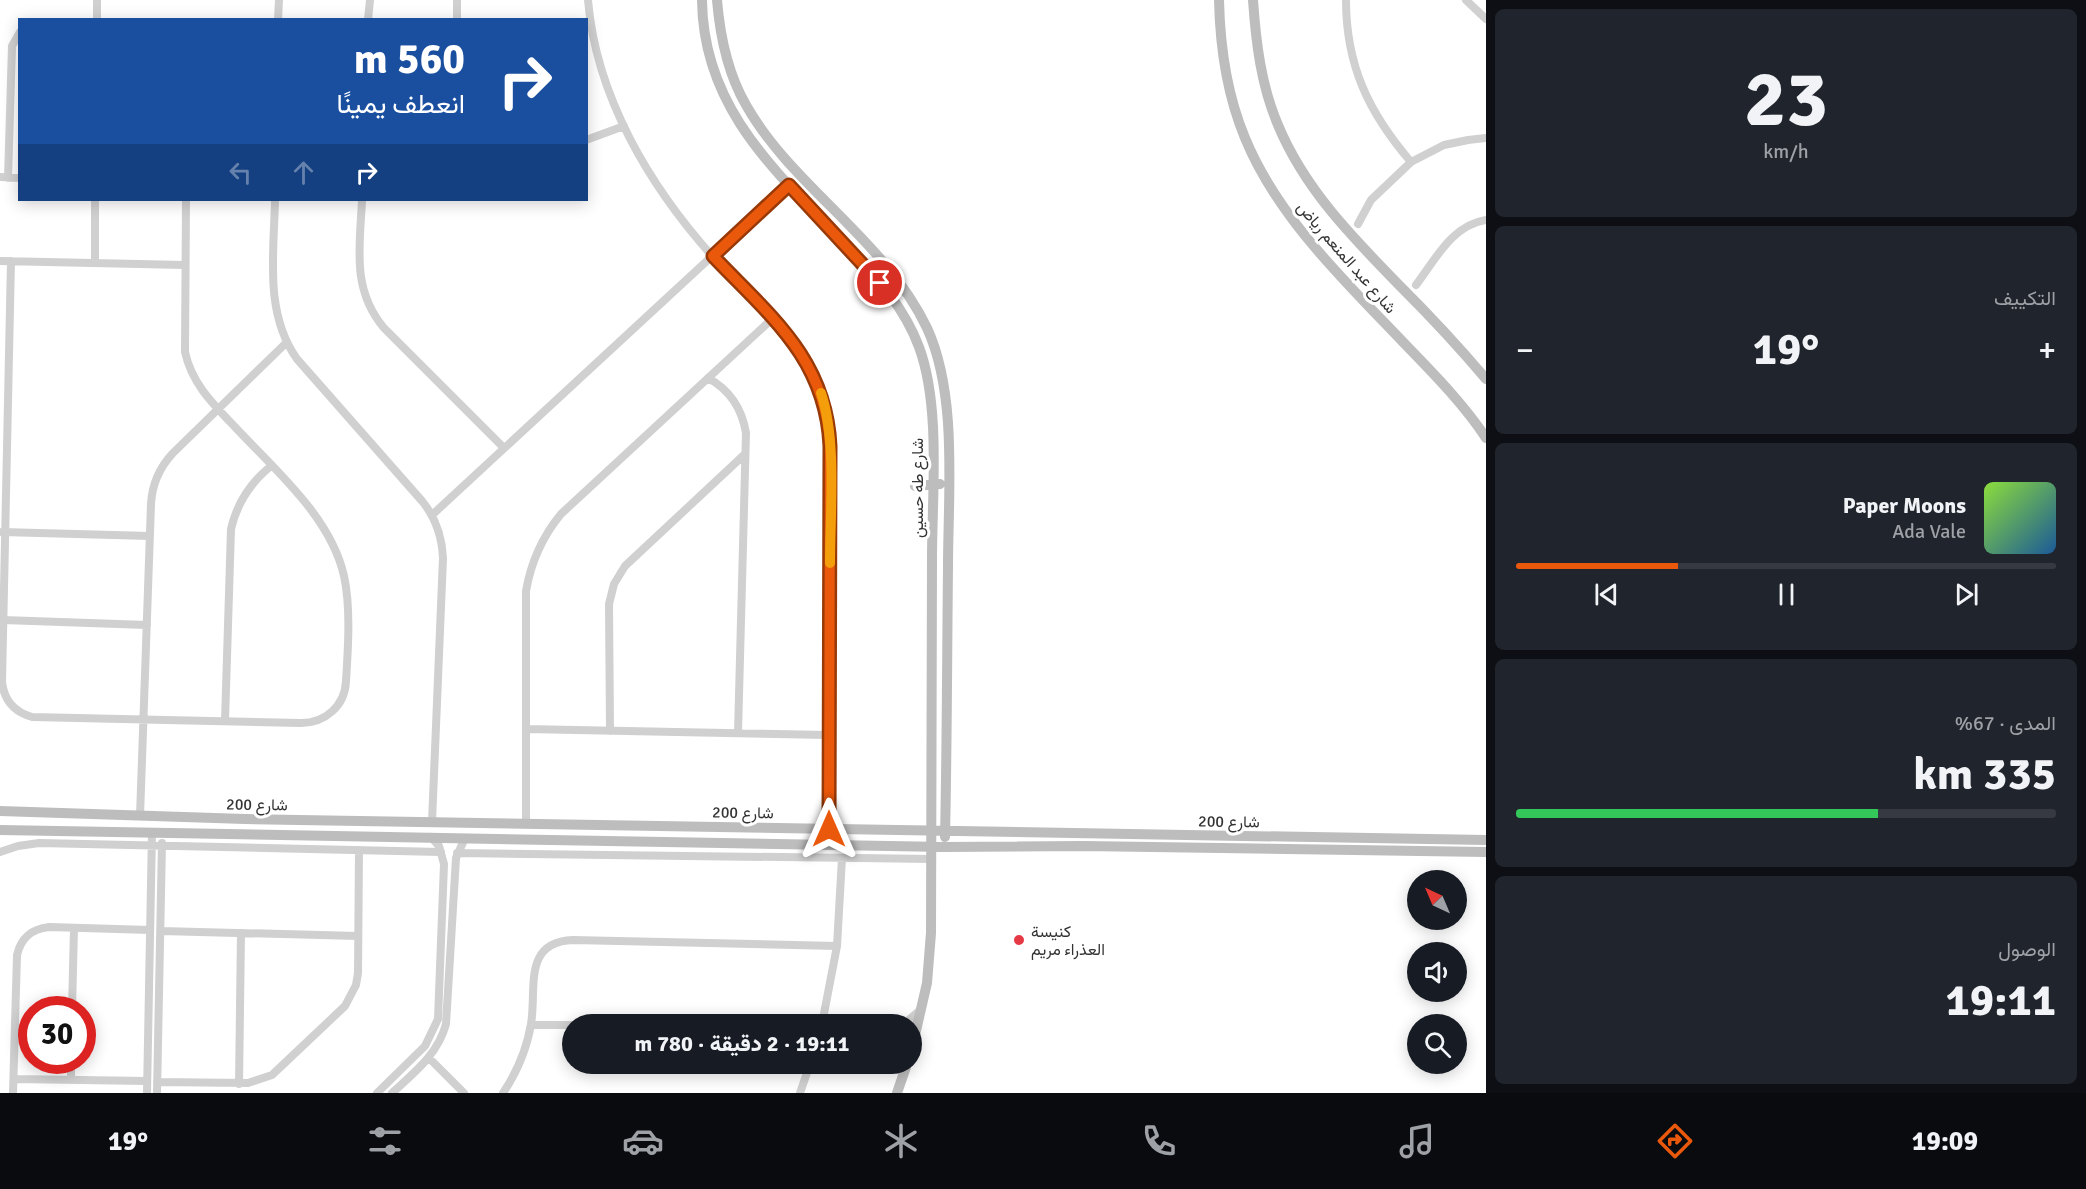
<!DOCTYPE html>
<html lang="ar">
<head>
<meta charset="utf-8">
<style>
  :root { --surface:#171b24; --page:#20242c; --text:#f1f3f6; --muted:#9ea1a6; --line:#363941; --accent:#ea580c }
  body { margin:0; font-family:Signika,Vazirmatn,sans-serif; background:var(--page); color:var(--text); direction:rtl; height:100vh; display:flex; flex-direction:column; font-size:22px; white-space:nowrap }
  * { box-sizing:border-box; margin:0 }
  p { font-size:20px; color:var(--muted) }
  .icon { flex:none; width:33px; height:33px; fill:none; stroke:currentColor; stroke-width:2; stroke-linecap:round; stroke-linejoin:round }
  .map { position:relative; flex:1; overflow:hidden; direction:ltr }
  .sheet { display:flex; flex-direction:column; gap:9px; padding:9px; background:#0d0f14; width:600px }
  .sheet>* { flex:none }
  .top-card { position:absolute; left:18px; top:18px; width:570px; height:183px; border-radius:0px; box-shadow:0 3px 15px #0003; direction:rtl; background:#1a4fa0; color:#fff; overflow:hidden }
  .needle { width:39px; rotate:316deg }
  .controls { position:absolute; left:1407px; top:870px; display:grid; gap:12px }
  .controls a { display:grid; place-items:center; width:60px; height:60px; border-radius:50%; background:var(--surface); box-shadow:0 3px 15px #0003; font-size:30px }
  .speed { position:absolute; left:18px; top:996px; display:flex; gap:12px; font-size:30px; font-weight:700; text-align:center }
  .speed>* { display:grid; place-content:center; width:78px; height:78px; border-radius:50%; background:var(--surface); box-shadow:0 3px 15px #0003; line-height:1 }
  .speed .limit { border:9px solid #d22; background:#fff; color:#111 }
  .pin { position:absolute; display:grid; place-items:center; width:51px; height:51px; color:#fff; margin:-26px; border:3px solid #fff; border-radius:50%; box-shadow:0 2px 6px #0007 }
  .me { position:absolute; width:66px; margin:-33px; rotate:0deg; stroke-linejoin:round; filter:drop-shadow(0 0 4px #0008) }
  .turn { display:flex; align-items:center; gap:21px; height:126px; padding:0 24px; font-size:27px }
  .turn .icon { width:78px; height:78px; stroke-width:2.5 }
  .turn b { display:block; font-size:42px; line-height:51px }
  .lanes { display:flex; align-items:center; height:57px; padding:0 24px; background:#0003; justify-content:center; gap:30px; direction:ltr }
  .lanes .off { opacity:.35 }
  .big { font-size:45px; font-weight:800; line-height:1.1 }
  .sheet .card { flex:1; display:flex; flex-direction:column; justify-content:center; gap:9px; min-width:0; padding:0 21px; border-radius:9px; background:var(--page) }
  .sheet .dial { align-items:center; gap:0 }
  .dial b { font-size:78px; line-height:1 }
  .song { display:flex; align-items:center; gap:18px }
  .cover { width:72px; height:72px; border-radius:9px; background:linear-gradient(135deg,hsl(90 70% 55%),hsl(210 70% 35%)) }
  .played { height:6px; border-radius:3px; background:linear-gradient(90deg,var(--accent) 30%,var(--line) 30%) }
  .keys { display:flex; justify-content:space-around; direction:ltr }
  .heat { display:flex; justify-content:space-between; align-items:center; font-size:33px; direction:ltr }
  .charge { height:9px; border-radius:4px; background:linear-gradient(90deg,#34c759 67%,var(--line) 0) }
  .trip { position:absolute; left:562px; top:1014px; width:360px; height:60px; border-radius:30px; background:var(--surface); box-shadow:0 3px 15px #0003; font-weight:800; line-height:60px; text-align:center; direction:rtl }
  .menu { display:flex; height:96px; justify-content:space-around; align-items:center; background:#090b0e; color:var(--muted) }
  .menu .icon { width:42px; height:42px }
  .menu .selected { color:var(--accent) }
  .menu b { font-size:27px; color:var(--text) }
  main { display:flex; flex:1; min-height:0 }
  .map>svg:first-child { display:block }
</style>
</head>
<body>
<main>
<section class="sheet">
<div class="card dial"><b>23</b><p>km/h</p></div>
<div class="card"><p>التكييف</p>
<div class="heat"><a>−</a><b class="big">19°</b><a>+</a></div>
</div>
<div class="card">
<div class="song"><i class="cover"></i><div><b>Paper Moons</b><p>Ada Vale</p></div></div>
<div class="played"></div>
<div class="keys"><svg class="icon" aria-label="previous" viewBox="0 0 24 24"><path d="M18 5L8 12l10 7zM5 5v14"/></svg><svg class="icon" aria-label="pause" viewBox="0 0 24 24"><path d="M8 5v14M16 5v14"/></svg><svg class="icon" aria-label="next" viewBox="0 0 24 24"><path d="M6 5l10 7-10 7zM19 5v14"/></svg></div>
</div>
<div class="card"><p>المدى · 67%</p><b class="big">335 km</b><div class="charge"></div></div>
<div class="card"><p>الوصول</p><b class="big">19:11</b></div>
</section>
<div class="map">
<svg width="1486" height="1093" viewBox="0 0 1486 1093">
  <rect width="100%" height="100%" fill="#fff"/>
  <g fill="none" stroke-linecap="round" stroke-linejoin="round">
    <path stroke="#d0d0d0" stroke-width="8" d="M588,0C596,97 650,187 714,258C770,319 825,355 830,446L829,829
      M1346,0C1346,66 1369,113 1411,162
      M1466,0L1486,19
      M97,20V0
      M278,20L279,0
      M368,20L370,0
      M457,20V0
      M586,140L624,126
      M0,177L20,178
      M8,178L12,46L20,32
      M275,200C274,253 264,313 297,359L422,501C436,518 442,536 443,558L432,822
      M362,200C360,246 351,289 384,328L504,448
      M1358,224L1371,200L1411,162L1444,145L1468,140L1486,138
      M0,261L185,265
      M11,261L2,682C4,700 14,712 32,717L301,723C325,723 345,706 346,681C348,649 351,608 344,576C331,517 275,470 235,427C213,404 192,384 185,352L186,200
      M95,263V200
      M1416,285C1435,260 1452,225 1486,220
      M708,378C730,390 742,409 746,433L738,733
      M432,515L789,185
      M2,532L150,536
      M3,620L147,625
      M225,721L231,529C237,503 250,483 271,466
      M526,729L829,735
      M610,731L609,604L614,584L625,566L745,454
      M140,816L151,504C152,484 159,468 173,453L286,343
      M526,824V591C531,562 542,537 561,514L772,319
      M0,852L18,846L39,843L441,852
      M457,853L932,859
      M161,931L358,936
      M72,1010L74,928
      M822,1024L837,946L842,858
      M904,1024L919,1011
      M531,1025H573
      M429,1058L464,1093
      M14,1079L147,1081
      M71,1080V1060
      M157,1082L248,1083L272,1075L345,1006L356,985L358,973L359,850
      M239,1084L241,933
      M13,1093L17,955C21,938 31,929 49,927L150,930
      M147,1093L152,832
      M157,1093L162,843
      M377,1093L425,1046L438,1019L444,864L439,846L431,837
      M392,1093C415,1072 438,1054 446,1024L456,858L465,838
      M503,1093C517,1072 527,1048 531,1024C537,989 522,942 573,940L837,946
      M800,1093L810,1064"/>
    <path stroke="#bdbdbd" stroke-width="10" d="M702,0C703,111 779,174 850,249C878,278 905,309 919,347C941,406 932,495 932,558C932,683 932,808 931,933L927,983L912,1048
      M717,0C720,36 728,74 746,105C793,188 884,238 927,328C958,395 948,494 948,567C947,657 947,747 945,837
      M1219,0C1220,46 1227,95 1245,138C1278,218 1344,280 1403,342C1432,372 1463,403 1486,438
      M1253,0C1256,43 1261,85 1278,125C1305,190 1354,239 1402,288C1431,317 1459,347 1486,379
      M915,486L940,484
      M0,811L245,819L1486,840
      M0,830L945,847L1083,846L1486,852
      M897,1093L907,1064"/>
  </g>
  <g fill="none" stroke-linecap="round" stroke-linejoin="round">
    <defs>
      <path id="route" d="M829,829L830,446C826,358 769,315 713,256L789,185L880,283"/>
    </defs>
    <use href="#route" stroke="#983908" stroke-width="15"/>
    <use href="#route" stroke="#ea580c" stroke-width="10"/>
    <path stroke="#f59e0b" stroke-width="10" d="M821,393C837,441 830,512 830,563"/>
  </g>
  <circle fill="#e63946" stroke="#fff" stroke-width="2" cx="1019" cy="940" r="6"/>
  <g text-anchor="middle" stroke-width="6" stroke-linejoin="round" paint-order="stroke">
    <g font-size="16" fill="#333" stroke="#fff">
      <text transform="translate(1347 257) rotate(49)" y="6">شارع عبد المنعم رياض</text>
      <text transform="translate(917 488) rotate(-90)" y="6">شارع طه حسين</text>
      <text transform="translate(257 804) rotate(1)" y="6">شارع 200</text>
      <text transform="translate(743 812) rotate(1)" y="6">شارع 200</text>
      <text transform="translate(1229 821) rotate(1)" y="6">شارع 200</text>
    </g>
    <g font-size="16" fill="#333" stroke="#fff" text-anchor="start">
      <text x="1031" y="937">كنيسة<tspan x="1031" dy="18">العذراء مريم</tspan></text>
    </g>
  </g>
</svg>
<div class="controls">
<a><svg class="needle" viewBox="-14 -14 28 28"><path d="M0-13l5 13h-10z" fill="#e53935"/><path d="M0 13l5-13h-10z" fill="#9ea1a6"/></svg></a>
<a><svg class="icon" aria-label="sound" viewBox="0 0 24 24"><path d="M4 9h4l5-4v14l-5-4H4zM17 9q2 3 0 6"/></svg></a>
<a><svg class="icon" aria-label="search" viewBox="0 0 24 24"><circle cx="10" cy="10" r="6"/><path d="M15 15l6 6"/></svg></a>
</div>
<div class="speed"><div class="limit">30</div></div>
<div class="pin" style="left:880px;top:283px;background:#d93025"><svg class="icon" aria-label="arrive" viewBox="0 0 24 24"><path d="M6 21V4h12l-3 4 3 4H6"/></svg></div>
<svg class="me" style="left:829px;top:829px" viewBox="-20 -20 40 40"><path d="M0-17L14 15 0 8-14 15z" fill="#ea580c" stroke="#fff" stroke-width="4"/></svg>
<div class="trip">19:11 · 2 دقيقة · 780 m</div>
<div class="top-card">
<div class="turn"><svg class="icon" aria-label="right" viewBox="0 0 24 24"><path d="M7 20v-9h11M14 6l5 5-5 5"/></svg><div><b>560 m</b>انعطف يمينًا</div></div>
<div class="lanes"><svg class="icon off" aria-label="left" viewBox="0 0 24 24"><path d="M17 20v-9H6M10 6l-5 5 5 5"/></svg><svg class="icon off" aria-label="ahead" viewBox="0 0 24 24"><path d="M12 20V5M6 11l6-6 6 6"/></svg><svg class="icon" aria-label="right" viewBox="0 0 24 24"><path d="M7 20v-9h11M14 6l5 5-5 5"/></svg></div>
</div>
</div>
</main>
<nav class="menu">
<b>19:09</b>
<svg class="icon selected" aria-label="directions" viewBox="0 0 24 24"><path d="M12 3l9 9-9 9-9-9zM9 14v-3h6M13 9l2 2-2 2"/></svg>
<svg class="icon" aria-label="music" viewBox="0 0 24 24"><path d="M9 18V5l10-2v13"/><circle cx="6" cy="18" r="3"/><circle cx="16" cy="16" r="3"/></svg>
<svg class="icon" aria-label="phone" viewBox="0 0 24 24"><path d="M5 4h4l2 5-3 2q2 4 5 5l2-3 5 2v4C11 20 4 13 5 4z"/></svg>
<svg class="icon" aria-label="climate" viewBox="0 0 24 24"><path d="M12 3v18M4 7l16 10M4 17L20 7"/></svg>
<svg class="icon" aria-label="car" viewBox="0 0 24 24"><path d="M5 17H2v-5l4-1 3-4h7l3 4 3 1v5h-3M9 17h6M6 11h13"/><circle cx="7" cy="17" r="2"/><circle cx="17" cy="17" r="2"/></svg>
<svg class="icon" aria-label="filters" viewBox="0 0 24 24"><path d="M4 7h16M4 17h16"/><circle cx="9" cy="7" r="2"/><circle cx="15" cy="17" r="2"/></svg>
<b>19°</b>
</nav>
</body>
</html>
